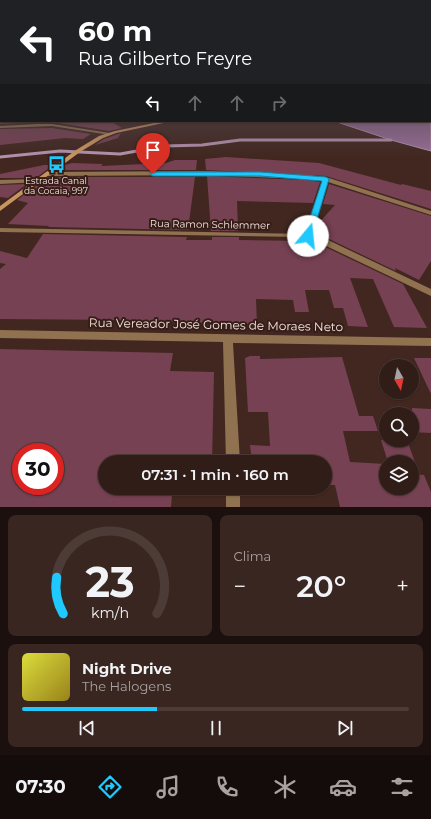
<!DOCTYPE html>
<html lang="pt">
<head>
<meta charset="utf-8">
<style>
  :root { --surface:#311d18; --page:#392621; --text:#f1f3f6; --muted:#a8a2a2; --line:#4c3b37; --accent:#1fc9fd }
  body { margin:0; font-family:Montserrat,sans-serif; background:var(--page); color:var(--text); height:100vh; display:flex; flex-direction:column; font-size:15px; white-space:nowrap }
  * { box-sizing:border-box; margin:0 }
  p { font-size:13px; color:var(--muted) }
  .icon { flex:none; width:22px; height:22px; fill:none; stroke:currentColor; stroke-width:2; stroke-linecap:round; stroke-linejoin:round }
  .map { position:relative; height:507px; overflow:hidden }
  .side { display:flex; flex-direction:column; gap:8px; padding:8px; background:#1b100d; flex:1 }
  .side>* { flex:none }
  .top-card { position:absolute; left:0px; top:0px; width:431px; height:122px; box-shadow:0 1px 3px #0004,0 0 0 1px var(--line); background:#202124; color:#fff; overflow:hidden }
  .needle { width:26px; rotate:171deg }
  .controls { position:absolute; left:379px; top:359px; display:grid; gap:8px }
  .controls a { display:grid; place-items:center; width:40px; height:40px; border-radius:50%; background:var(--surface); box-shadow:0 1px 3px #0004,0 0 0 1px var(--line); font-size:20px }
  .speed { position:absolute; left:12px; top:443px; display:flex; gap:8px; font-size:20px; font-weight:700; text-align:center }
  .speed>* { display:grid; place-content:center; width:52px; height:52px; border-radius:50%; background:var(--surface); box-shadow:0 1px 3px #0004,0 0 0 1px var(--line); line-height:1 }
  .speed .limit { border:6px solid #d22; background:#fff; color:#111 }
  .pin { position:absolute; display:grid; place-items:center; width:34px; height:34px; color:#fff; margin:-41px -17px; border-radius:50% 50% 50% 0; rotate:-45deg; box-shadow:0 0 4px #0007 }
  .pin .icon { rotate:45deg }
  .me { position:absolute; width:44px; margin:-22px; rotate:17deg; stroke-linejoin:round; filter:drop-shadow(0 0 3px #0008) }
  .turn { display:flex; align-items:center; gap:14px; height:84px; padding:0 12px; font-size:18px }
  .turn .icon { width:52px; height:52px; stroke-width:2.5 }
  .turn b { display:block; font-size:28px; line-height:34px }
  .lanes { display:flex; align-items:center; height:38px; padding:0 12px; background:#0003; justify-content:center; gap:20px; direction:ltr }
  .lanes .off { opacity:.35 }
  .big { font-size:30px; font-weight:600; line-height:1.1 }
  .side .card { flex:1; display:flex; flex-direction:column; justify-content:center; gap:6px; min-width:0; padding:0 14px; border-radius:8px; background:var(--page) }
  .side .dial { align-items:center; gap:0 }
  .dial svg { height:104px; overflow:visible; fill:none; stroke:var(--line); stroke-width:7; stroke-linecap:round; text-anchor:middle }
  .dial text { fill:var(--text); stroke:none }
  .song { display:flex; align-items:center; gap:12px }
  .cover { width:48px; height:48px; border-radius:6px; background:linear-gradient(135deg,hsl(60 70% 55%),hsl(50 70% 35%)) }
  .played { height:4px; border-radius:2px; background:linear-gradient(90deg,var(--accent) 35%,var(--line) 35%) }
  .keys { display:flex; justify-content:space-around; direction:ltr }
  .heat { display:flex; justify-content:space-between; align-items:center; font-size:22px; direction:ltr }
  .side .tiles { flex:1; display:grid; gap:8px; grid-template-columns:1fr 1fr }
  .card:last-child { grid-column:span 2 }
  .trip { position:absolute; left:98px; top:455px; width:234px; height:40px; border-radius:20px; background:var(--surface); box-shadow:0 1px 3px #0004,0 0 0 1px var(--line); font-weight:600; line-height:40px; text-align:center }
  .tabs { display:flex; height:64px; justify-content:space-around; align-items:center; background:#140c0a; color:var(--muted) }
  .tabs .icon { width:28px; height:28px }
  .tabs .selected { color:var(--accent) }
  .tabs b { font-size:18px; color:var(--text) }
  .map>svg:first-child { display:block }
</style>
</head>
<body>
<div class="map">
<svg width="431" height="507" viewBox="0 0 431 507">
  <rect width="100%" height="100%" fill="#412720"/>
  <path fill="#966d96" stroke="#b391ac" d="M430,98L431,151L391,140L334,121H430Z"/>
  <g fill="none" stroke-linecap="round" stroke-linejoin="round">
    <path stroke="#b391ac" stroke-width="3" d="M0,157L60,151L120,154L165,146L202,145L240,140H391"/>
  </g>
  <path fill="#764152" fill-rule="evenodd" d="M0,121H110L122,128L109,131L52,122L0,124Z
    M52,128L91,134L83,139L65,138L0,145V129Z
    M121,133L118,138L95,145L104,139Z
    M226,157L319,163L401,185L402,184L431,191V209L326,176L206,170L205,159Z
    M175,160H197L196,170H58L65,165L72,163L103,164L101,166L166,163Z
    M44,165H53L36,178H0V174Z
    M207,176L307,180L320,182L313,203L237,201L238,231H211Z
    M48,177H195L188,230L48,227L49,226L8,224L28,203L17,200Z
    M27,184L8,198L0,197V185Z
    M329,184L431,216V261L419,280L395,268L396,271L329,239L314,234L317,225L335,205L323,204Z
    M43,234L187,237L186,240H212V237H239V240L302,241L303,239L321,245L403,284L427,328L394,327L373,279L350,278L368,327L348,326L343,308H334L329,290H305L309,312H295L293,300L256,299L257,324L123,321L124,320L0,319V269L6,264L0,263V251L27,258Z
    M0,349L173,353L170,371L214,372L212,462H105V488H161L160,495H172L171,507H0ZM21,452H55V486H21Z
    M250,356H260V359L342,357L359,416H373L378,431H343L350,462L386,464V488H412V474L424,475L431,492V507H340L335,485H325V462H252L250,445L270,446L268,412H248L245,358Z
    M414,358H431V394Z
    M412,408L431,409V433L412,432Z
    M381,440H407L415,462H388Z"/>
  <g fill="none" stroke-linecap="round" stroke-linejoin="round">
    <path fill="#907150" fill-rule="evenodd" d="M37,124H52L110,133L112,134L110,135L52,126L0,128V126Z
      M207,171L307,175L326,177L431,211V215L328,182L312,235L328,240L431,289V296L322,244L301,237L0,232V228L305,234L322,181L307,179L207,175L47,176L44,174L47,172Z
      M37,179L39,180V182L0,184V180Z
      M0,330L431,338V346L233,343L240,462H226L223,342L0,338Z
      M226,488H240V507H226Z"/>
    <path fill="#c89560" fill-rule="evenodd" d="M164,121H173L116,133L103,138L80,152L0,211V206L76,150L99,136L115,131Z"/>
  </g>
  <linearGradient id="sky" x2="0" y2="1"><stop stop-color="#241512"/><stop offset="0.55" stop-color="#54474e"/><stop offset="1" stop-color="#54474e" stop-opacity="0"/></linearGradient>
  <rect width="431" height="157" fill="url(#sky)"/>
  <path fill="#1fc9fd" stroke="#1483a4" d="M151,172H260L326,177L329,179L312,236L308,239L304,236L322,181L260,176H153L151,175Z"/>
  <defs>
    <symbol id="bus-bare" viewBox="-9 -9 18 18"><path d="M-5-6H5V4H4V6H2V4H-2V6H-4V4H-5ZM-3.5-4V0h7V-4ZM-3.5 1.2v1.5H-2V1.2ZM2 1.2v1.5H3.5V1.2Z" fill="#1fc9fd" stroke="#361d17" stroke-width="2.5" paint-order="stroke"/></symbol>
  </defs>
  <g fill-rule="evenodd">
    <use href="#bus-bare" x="44" y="152" width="25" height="25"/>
  </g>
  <g text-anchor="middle" stroke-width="4" stroke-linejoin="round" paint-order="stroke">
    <g font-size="9" fill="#f6e4df" stroke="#361d17">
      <text x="56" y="184">Estrada Canal<tspan x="56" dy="10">da Cocaia, 997</tspan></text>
    </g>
    <g font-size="10" fill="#f6e4df" stroke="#361d17">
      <text transform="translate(210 224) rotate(1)" y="4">Rua Ramon Schlemmer</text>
    </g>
    <g font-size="12" fill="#f6e4df" stroke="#361d17">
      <text transform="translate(216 325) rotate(1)" y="4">Rua Vereador José Gomes de Moraes Neto</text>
    </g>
  </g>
</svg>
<div class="controls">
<a><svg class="needle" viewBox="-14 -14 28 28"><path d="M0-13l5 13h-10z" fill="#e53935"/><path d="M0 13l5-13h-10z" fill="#a8a2a2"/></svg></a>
<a><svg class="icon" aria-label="search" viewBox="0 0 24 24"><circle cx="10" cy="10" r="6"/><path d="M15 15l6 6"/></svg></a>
<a><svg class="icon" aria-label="layers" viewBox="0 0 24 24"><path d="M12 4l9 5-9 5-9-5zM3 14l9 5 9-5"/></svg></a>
</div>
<div class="speed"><div class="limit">30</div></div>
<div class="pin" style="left:153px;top:174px;background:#d93025"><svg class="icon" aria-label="arrive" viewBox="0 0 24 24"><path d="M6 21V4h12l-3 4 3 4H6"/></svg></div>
<svg class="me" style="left:308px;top:236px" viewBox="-20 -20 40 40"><circle r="19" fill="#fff"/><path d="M0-13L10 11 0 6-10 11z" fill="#1fc9fd"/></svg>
<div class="trip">07:31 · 1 min · 160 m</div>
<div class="top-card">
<div class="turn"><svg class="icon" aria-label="left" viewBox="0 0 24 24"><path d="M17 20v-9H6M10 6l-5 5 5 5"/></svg><div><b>60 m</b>Rua Gilberto Freyre</div></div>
<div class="lanes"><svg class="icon" aria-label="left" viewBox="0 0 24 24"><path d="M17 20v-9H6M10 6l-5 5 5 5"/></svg><svg class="icon off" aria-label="ahead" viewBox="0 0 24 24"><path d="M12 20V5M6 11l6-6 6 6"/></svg><svg class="icon off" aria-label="ahead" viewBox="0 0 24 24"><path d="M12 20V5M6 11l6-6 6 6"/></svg><svg class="icon off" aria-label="right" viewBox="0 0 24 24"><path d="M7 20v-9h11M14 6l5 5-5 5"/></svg></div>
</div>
</div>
<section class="side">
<div class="tiles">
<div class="card dial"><svg viewBox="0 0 100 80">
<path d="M14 69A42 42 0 1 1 86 69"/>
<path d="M14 69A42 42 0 0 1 9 41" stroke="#1fc9fd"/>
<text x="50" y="56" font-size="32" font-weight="700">23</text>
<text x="50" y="72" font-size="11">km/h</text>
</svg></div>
<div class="card"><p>Clima</p>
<div class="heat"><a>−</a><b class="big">20°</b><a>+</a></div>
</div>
<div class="card">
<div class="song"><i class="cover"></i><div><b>Night Drive</b><p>The Halogens</p></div></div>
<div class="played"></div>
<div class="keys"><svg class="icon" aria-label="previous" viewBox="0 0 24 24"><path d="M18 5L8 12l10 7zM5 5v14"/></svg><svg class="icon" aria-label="pause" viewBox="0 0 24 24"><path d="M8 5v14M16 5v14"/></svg><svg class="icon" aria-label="next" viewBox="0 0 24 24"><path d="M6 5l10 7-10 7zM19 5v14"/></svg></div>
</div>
</div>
</section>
<nav class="tabs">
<b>07:30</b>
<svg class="icon selected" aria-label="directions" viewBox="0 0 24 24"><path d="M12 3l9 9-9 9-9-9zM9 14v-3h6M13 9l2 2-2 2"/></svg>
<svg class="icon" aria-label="music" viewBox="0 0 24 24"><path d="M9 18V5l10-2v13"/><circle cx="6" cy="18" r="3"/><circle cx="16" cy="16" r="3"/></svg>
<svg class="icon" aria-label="phone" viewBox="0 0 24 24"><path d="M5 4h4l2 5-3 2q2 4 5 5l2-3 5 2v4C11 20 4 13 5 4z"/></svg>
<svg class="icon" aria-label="climate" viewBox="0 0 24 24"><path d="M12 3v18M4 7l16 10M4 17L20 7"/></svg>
<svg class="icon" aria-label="car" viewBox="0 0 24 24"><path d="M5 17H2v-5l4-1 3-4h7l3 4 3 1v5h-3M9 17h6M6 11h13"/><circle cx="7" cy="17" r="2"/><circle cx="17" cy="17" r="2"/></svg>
<svg class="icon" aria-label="filters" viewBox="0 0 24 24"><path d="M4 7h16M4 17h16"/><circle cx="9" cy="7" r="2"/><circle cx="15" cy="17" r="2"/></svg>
</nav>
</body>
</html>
